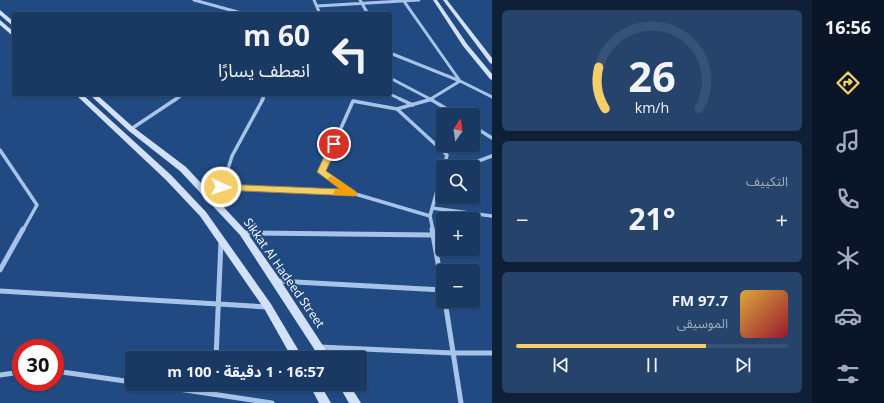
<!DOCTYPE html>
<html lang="ar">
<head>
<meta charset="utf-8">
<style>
  :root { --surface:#193862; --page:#26436b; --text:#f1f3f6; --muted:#9facbe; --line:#375277; --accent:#f5ce69 }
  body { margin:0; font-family:"Open Sans","Noto Sans Arabic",sans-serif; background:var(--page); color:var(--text); direction:rtl; height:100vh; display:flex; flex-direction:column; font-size:15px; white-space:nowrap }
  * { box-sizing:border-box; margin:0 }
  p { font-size:13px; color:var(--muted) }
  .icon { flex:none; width:22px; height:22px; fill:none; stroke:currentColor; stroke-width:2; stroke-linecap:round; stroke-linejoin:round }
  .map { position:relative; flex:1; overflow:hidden; direction:ltr }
  .drawer { display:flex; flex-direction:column; gap:10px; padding:10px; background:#0e1f36; width:320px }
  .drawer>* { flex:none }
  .hud { position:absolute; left:12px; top:12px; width:380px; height:84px; border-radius:4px; box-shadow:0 1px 3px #0004,0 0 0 1px var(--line); direction:rtl; background:#193862; color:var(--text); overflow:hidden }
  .needle { width:26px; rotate:13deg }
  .fabs { position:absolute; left:436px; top:108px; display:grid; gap:8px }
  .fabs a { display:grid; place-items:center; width:44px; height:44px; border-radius:4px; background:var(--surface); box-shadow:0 1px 3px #0004,0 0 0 1px var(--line); font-size:20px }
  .speed { position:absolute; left:12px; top:339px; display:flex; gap:8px; font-size:20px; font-weight:700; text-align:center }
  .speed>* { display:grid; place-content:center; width:52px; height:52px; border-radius:50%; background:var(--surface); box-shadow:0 1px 3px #0004,0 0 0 1px var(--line); line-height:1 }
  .speed .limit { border:6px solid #d22; background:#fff; color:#111 }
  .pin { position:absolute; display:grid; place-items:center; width:34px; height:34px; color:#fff; margin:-17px; border:2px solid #fff; border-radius:50%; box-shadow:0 1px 4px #0007 }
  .me { position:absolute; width:44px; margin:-22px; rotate:93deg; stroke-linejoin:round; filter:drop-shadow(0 0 3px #0008) }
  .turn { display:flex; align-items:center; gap:14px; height:84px; padding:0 16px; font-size:18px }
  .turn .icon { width:52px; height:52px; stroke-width:2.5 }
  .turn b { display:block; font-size:28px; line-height:34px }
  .big { font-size:30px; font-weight:700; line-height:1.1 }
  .drawer .tile { flex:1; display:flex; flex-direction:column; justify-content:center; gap:6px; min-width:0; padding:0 14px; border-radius:6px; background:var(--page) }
  .drawer .dial { align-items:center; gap:0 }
  .dial svg { height:104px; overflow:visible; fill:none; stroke:var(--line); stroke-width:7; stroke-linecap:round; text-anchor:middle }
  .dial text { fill:var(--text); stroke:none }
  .song { display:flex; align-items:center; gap:12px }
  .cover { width:48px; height:48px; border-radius:6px; background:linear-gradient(135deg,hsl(40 70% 55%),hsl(350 70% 35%)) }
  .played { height:4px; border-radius:2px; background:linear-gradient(90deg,var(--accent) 70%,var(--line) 70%) }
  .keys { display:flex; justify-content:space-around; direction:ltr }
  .heat { display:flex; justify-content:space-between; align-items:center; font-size:22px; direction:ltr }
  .trip { position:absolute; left:125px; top:351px; width:242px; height:40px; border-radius:4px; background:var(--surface); box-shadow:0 1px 3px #0004,0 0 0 1px var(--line); font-weight:700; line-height:40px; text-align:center; direction:rtl }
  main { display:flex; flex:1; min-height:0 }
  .menu { display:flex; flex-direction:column; width:72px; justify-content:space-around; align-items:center; background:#0a1627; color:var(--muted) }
  .menu .icon { width:28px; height:28px }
  .menu .selected { color:var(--accent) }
  .menu b { font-size:18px; color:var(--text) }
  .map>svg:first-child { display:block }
</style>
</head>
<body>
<main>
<nav class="menu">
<b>16:56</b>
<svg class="icon selected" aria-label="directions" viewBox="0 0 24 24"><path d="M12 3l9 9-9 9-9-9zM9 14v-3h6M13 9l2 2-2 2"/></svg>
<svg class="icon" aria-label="music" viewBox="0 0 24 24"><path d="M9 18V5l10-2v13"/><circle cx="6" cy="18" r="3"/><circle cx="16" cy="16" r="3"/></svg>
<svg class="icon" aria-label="phone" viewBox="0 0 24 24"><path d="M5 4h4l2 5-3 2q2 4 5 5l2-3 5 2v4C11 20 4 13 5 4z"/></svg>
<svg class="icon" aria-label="climate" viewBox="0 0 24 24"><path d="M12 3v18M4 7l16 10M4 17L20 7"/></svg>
<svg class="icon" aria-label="car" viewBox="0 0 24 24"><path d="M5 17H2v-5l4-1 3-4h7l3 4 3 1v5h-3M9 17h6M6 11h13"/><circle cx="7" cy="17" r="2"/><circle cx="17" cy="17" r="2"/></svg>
<svg class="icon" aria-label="filters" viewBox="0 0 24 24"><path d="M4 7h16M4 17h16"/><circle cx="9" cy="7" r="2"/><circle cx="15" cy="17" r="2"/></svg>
</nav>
<section class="drawer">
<div class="tile dial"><svg viewBox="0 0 100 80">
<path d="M14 69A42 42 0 1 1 86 69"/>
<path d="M14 69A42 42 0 0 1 9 37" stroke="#f5ce69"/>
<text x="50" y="56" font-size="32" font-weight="700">26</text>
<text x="50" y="72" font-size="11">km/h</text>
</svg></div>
<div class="tile"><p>التكييف</p>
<div class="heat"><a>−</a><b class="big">21°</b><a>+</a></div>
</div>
<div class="tile">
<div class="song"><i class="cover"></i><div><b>97.7 FM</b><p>الموسيقى</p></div></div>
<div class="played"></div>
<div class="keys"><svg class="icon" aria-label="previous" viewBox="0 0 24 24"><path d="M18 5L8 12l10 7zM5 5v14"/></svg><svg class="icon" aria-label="pause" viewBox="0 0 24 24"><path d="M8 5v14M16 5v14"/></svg><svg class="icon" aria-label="next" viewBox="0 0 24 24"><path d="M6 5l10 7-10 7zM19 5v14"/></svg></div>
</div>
</section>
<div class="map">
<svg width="492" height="403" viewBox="0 0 492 403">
  <rect width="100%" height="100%" fill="#214a82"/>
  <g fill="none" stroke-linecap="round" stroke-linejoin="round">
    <path stroke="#a7c4e8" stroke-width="3" d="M194,0L245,14
      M314,0L320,14
      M360,0L368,14
      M403,0L460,81L492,97
      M317,6L419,0
      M390,53L460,81L429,100
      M390,78L432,100
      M390,94L402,100
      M175,100L183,94
      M262,100L265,94"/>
    <path stroke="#a7c4e8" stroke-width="3.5" d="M400,99L413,105
      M430,99L457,115
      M397,109L447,155L444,167
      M473,126L492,138
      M131,129L176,99
      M0,150L37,205L23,230
      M445,164L468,165L492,156
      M221,187L352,193L430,216
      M352,193L321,173L353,101L397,109L432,99
      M217,204L232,156L263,99
      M432,208L492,216
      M433,230L430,216L443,169"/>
    <path stroke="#a7c4e8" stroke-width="5" d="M432,229L443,291
      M244,233L433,235
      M0,270L23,229
      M277,281L443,290
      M0,291L267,307
      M445,301L461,403
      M319,347L453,353H492
      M216,358L221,241
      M55,371L132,382
      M0,375L21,372
      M145,384L272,403
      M215,384V394"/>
    <path fill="#d2e1f7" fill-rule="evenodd" d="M433,0H437L467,44L492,74V80L490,79L463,46Z
      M443,0H447L492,58V64L490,63Z
      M0,10L14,22V27L0,15Z
      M0,20L14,32V37L0,25Z
      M75,94H82L172,176L206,212L271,304L303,358H292L265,310L200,216L166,180Z
      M89,94H96L133,127L186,167L246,231L279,278L331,358H320L240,235L180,171L129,131Z
      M309,384H320L331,403H319Z
      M338,384H349L361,403H349Z"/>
  </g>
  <path fill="#f5ce69" stroke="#9f8644" d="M334,141L338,144L326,171L355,191L357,193L355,196L221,190L217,187L221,184L340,189L317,172L330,144Z"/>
  <path fill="#f59e0b" d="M331,176L355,191L357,193L355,196L335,195L333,193L335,190L340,189L327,179Z"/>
  <g text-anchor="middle" stroke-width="4" stroke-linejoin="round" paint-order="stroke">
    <g font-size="12" fill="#fff" stroke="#214a82">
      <text transform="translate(284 273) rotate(55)" y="4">Sikkat Al Hadeed Street</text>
    </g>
  </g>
</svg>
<div class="fabs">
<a><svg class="needle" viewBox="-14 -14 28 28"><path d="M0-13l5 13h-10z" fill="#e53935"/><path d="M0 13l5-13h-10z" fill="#9facbe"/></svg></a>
<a><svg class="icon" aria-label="search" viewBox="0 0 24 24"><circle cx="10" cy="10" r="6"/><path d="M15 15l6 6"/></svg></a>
<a>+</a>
<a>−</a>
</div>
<div class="speed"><div class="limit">30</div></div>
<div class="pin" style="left:334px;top:144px;background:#d93025"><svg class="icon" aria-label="arrive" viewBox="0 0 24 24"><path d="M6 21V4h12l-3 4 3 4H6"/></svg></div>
<svg class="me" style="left:221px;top:187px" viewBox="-20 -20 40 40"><circle r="17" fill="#f5ce69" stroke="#fff" stroke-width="3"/><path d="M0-11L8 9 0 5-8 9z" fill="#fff"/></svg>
<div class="trip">16:57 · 1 دقيقة · 100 m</div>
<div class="hud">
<div class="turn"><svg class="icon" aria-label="left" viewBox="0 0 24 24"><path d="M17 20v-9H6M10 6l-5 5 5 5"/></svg><div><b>60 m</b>انعطف يسارًا</div></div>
</div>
</div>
</main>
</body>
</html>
